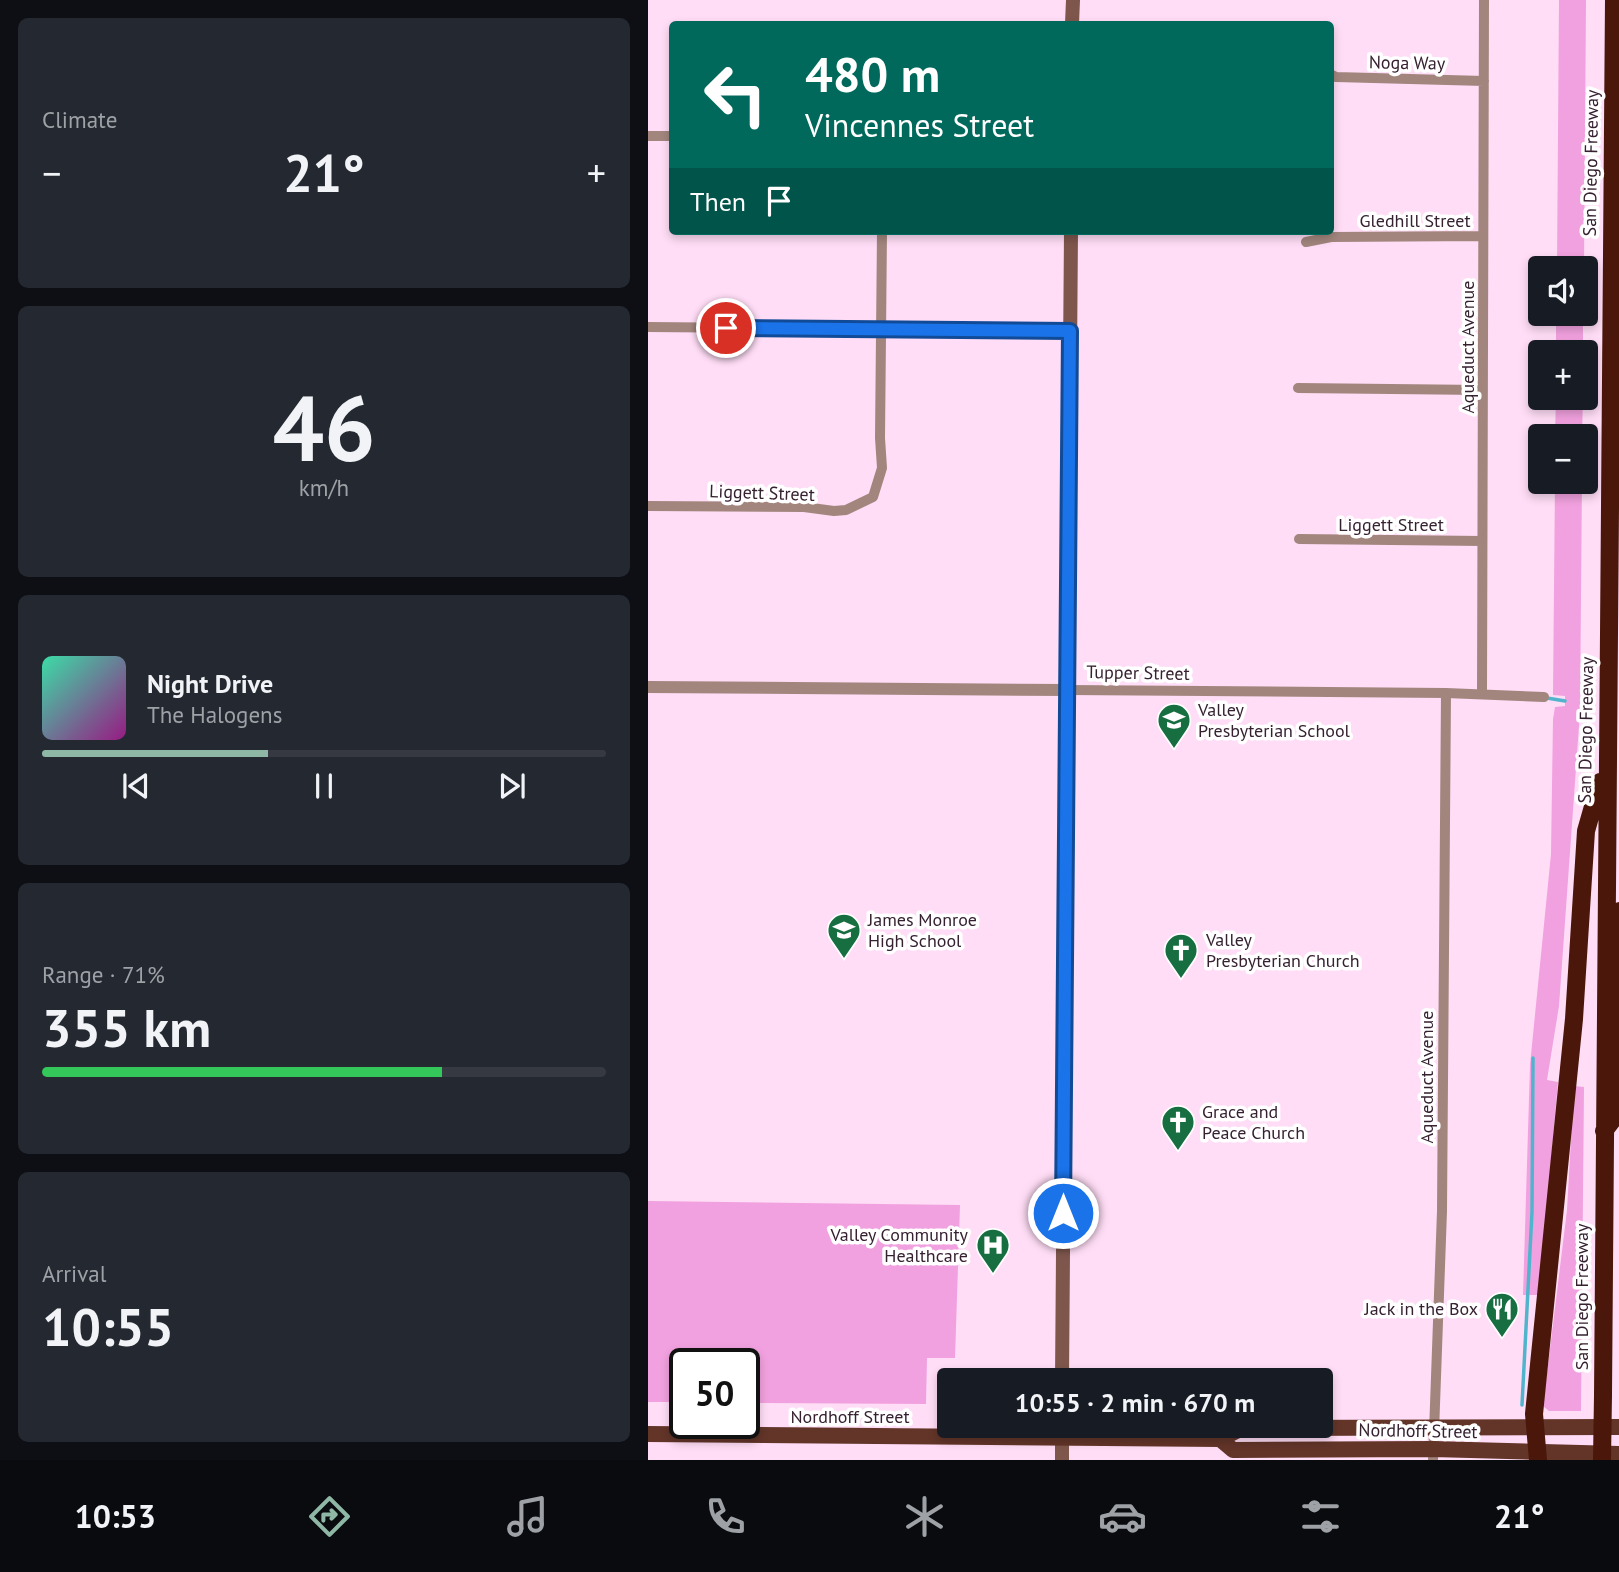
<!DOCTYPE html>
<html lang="en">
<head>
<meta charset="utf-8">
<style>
  :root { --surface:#171b24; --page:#242831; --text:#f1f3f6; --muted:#9ea1a6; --line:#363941; --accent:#8eb7a5 }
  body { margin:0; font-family:"PT Sans",sans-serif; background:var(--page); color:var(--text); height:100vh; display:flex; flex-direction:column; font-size:26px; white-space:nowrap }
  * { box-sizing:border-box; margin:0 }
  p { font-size:23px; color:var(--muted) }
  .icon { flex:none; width:38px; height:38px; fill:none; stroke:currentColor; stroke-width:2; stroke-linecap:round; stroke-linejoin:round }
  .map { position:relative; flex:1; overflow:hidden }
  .sheet { display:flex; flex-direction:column; gap:18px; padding:18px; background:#0d0f14; width:648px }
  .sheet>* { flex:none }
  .top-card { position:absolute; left:21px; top:21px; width:665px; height:214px; border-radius:7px; box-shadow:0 4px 10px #0003; background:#00695c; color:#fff; overflow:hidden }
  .controls { position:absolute; left:880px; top:256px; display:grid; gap:14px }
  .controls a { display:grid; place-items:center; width:70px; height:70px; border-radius:7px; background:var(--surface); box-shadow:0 4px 10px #0003; font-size:35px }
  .speed { position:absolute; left:21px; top:1348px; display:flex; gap:14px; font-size:35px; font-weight:700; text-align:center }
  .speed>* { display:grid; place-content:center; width:91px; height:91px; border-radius:50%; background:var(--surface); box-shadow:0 4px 10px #0003; line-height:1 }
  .speed .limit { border:4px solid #111; border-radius:10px; background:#fff; color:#111 }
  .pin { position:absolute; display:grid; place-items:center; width:60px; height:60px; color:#fff; margin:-30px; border:4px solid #fff; border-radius:50%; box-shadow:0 2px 7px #0007 }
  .me { position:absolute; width:77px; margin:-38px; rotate:0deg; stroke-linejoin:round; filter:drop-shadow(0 0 5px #0008) }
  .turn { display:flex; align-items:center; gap:24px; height:147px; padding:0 21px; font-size:32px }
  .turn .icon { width:91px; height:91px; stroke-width:2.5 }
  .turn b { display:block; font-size:49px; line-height:60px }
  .then { display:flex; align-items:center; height:66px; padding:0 21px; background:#0003; gap:14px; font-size:26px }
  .big { font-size:52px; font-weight:700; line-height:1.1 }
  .sheet .card { flex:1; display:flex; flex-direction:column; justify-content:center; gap:10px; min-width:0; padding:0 24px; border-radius:10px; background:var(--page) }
  .sheet .dial { align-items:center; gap:0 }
  .dial b { font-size:91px; line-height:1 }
  .song { display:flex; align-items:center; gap:21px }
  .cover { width:84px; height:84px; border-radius:10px; background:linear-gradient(135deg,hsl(160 70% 55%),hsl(310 70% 35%)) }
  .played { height:7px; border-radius:4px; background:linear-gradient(90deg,var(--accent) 40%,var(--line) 40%) }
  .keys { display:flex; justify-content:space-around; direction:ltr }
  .heat { display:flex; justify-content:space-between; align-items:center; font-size:38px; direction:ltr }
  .charge { height:10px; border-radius:5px; background:linear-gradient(90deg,#34c759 71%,var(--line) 0) }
  .trip { position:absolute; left:289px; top:1368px; width:396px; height:70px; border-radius:7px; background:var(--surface); box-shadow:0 4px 10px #0003; font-weight:700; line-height:70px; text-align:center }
  .dock { display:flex; height:112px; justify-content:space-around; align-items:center; background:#090b0e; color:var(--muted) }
  .dock .icon { width:49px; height:49px }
  .dock .on { color:var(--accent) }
  .dock b { font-size:32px; color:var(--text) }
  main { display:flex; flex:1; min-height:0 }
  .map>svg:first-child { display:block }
</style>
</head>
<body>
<main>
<section class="sheet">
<div class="card"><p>Climate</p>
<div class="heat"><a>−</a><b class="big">21°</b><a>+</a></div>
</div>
<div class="card dial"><b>46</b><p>km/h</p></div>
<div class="card">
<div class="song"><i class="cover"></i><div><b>Night Drive</b><p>The Halogens</p></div></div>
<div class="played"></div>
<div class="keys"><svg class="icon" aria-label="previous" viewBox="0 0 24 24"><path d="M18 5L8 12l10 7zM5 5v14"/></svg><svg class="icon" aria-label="pause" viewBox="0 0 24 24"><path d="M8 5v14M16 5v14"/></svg><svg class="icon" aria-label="next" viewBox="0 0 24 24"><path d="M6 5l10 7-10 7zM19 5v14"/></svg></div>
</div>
<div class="card"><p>Range · 71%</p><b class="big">355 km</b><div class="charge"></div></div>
<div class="card"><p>Arrival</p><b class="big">10:55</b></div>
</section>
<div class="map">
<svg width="972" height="1460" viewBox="0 0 972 1460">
  <rect width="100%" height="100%" fill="#ffddf6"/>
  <path fill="#f1a1df" d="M911,0H938L936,268H909Z
    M908,313H935V352H908Z
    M908,397H935L934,436H907Z
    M907,481H934L932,712L911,1006L899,1080L910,1082L891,1295H875L882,1065L903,854L905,719L907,707L917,706V696L905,695Z
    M926,1086L936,1087L933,1411H901L895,1406L919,1210Z
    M0,1201L312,1205L307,1358H279L278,1404L96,1403V1363H37V1402H0Z"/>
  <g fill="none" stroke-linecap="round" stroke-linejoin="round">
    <path stroke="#50b5cc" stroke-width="3.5" d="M899,698L917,701
      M874,1405L884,1212L885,1058"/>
    <path stroke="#a2867e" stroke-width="10" d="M682,74L688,77L836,81
      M0,136H24
      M658,242L683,237L835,236
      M0,327L422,331
      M650,388L835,390
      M0,506L156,507L186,511L198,510L225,497L234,468L232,438L234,231
      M651,539L834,541
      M419,690L798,693L896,697
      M834,694L836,0
      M785,1460L794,1211L798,693"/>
    <path stroke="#a2867e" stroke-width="12" d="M0,687L419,690"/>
    <path stroke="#7e564c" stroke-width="14" d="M424,24L425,0
      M414,1381L423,231
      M414,1460V1426"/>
    <path stroke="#633529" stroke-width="16" d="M0,1434L572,1439L594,1428L972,1427
      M572,1439L585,1450L785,1449L972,1454"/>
    <path stroke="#4b170a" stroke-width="18" d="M956,1131L970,1113L972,911
      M955,1395L966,0
      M890,1460L886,1414L926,1019L938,831L952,782"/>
    <path stroke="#4b170a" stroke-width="18" d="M954,1460L955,1395"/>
  </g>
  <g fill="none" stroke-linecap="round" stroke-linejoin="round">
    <defs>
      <path id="route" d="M78,328L422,331L415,1213"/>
    </defs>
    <use href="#route" stroke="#114b97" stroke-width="18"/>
    <use href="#route" stroke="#1a73e8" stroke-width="12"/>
  </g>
  <defs>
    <symbol id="school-pin" viewBox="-11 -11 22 30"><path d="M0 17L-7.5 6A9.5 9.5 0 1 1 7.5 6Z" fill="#166e41" stroke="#fff"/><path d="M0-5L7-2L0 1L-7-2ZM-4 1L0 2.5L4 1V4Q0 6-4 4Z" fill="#fff"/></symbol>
    <symbol id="church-pin" viewBox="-11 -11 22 30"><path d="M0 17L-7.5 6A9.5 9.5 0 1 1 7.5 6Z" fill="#166e41" stroke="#fff"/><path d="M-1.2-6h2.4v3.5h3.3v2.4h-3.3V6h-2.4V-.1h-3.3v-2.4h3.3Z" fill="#fff"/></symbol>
    <symbol id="hospital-pin" viewBox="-11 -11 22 30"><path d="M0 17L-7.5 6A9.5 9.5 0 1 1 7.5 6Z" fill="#166e41" stroke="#fff"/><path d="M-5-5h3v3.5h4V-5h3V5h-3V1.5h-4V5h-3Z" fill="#fff"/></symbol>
    <symbol id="restaurant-pin" viewBox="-11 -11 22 30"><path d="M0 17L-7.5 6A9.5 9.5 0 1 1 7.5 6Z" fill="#166e41" stroke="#fff"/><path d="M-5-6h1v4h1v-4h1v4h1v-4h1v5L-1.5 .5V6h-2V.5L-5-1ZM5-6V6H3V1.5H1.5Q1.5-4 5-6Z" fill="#fff"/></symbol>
  </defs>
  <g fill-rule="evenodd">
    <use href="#school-pin" x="507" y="701" width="38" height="52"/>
    <use href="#school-pin" x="177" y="911" width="38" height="52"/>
    <use href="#church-pin" x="514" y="931" width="38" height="52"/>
    <use href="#church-pin" x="511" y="1103" width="38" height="52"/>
    <use href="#hospital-pin" x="326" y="1226" width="38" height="52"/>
    <use href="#restaurant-pin" x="835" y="1290" width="38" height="52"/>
  </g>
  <g text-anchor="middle" stroke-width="7" stroke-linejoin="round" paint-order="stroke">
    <g font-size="18" fill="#362131" stroke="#fff">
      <text transform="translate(759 63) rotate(1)" y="6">Noga Way</text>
      <text transform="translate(943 163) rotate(-89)" y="6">San Diego Freeway</text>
      <text x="767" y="227">Gledhill Street</text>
      <text transform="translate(820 347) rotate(-90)" y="6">Aqueduct Avenue</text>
      <text transform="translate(114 493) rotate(2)" y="6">Liggett Street</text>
      <text x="743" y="531">Liggett Street</text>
      <text transform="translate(490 673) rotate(1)" y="6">Tupper Street</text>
      <text transform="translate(938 730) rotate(-89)" y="6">San Diego Freeway</text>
      <text transform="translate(779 1077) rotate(-90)" y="6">Aqueduct Avenue</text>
      <text transform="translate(934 1297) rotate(-90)" y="6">San Diego Freeway</text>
      <text x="202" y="1423">Nordhoff Street</text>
      <text transform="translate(770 1431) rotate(1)" y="6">Nordhoff Street</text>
    </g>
    <g font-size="18" fill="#362131" stroke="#fff" text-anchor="start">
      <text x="550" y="716">Valley<tspan x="550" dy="21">Presbyterian School</tspan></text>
      <text x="220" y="926">James Monroe<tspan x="220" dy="21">High School</tspan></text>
      <text x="558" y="946">Valley<tspan x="558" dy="21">Presbyterian Church</tspan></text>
      <text x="554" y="1118">Grace and<tspan x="554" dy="21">Peace Church</tspan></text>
      <text x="320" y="1241" text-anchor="end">Valley Community<tspan x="320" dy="21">Healthcare</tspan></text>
      <text x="830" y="1315" text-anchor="end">Jack in the Box</text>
    </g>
  </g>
</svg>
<div class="controls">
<a><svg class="icon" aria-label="sound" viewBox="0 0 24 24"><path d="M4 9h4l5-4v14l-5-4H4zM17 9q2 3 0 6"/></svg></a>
<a>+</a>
<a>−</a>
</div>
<div class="speed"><div class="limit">50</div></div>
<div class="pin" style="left:78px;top:328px;background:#d93025"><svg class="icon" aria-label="arrive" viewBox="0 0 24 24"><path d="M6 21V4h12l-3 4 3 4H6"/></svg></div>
<svg class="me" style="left:415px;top:1213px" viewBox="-20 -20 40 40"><circle r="17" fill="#1a73e8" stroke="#fff" stroke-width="3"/><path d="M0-11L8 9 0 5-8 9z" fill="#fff"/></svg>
<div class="trip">10:55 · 2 min · 670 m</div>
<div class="top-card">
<div class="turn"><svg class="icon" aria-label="left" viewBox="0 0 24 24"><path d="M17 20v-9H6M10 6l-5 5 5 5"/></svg><div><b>480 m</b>Vincennes Street</div></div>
<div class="then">Then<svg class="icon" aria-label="arrive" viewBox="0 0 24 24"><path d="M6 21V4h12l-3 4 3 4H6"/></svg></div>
</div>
</div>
</main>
<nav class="dock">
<b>10:53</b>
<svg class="icon on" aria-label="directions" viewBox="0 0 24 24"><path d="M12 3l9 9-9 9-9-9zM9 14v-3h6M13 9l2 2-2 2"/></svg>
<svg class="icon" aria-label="music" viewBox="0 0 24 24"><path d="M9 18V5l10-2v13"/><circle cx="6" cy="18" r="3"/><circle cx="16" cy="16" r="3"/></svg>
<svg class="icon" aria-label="phone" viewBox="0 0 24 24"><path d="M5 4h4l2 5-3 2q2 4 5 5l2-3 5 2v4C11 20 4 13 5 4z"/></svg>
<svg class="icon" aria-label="climate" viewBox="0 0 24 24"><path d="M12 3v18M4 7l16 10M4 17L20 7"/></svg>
<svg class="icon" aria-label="car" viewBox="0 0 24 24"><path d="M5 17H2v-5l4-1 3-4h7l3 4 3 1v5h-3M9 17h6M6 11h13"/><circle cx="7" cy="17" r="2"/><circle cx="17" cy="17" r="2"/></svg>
<svg class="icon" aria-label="filters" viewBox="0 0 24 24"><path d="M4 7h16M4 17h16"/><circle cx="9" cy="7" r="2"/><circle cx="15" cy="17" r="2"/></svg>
<b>21°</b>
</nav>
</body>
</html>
